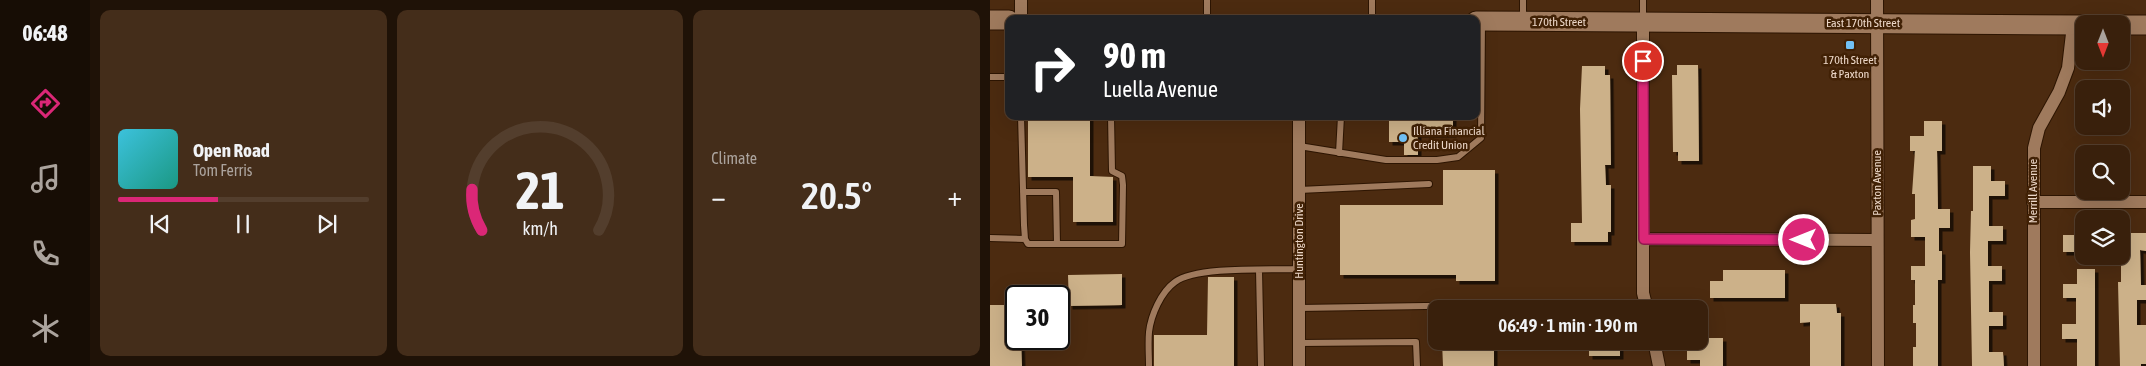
<!DOCTYPE html>
<html lang="en">
<head>
<meta charset="utf-8">
<style>
  :root { --surface:#39200c; --page:#442d1a; --text:#f1f3f6; --muted:#aba39d; --line:#533e2d; --accent:#db2777 }
  body { margin:0; font-family:"Asap Condensed",sans-serif; background:var(--page); color:var(--text); height:100vh; display:flex; flex-direction:column; font-size:19px; white-space:nowrap }
  * { box-sizing:border-box; margin:0 }
  p { font-size:16px; color:var(--muted) }
  .icon { flex:none; width:28px; height:28px; fill:none; stroke:currentColor; stroke-width:2; stroke-linecap:round; stroke-linejoin:round }
  .map { position:relative; flex:1; overflow:hidden }
  .details { display:flex; flex-direction:column; gap:10px; padding:10px; background:#1f1207; width:900px }
  .details>* { flex:none }
  .hud { position:absolute; left:15px; top:15px; width:475px; height:105px; border-radius:10px; box-shadow:0 5px 20px #0002,0 0 0 1px var(--line); background:#202124; color:#fff; overflow:hidden }
  .needle { width:32px; rotate:180deg }
  .fabs { position:absolute; left:1085px; top:15px; display:grid; gap:10px }
  .fabs a { display:grid; place-items:center; width:55px; height:55px; border-radius:10px; background:var(--surface); box-shadow:0 5px 20px #0002,0 0 0 1px var(--line); font-size:25px }
  .speed { position:absolute; left:15px; top:285px; display:flex; gap:10px; font-size:25px; font-weight:700; text-align:center }
  .speed>* { display:grid; place-content:center; width:65px; height:65px; border-radius:50%; background:var(--surface); box-shadow:0 5px 20px #0002,0 0 0 1px var(--line); line-height:1 }
  .speed .limit { border:2px solid #111; border-radius:8px; background:#fff; color:#111 }
  .pin { position:absolute; display:grid; place-items:center; width:42px; height:42px; color:#fff; margin:-21px; border:2px solid #fff; border-radius:50%; box-shadow:0 1px 5px #0007 }
  .me { position:absolute; width:55px; margin:-28px; rotate:270deg; stroke-linejoin:round; filter:drop-shadow(0 0 4px #0008) }
  .turn { display:flex; align-items:center; gap:18px; height:105px; padding:0 15px; font-size:22px }
  .turn .icon { width:65px; height:65px; stroke-width:2.5 }
  .turn b { display:block; font-size:35px; line-height:42px }
  .big { font-size:38px; font-weight:600; line-height:1.1 }
  .details .card { flex:1; display:flex; flex-direction:column; justify-content:center; gap:8px; min-width:0; padding:0 18px; border-radius:10px; background:var(--page) }
  .details .dial { align-items:center; gap:0 }
  .dial svg { height:130px; overflow:visible; fill:none; stroke:var(--line); stroke-width:7; stroke-linecap:round; text-anchor:middle }
  .dial text { fill:var(--text); stroke:none }
  .song { display:flex; align-items:center; gap:15px }
  .cover { width:60px; height:60px; border-radius:8px; background:linear-gradient(135deg,hsl(190 70% 55%),hsl(170 70% 35%)) }
  .played { height:5px; border-radius:2px; background:linear-gradient(90deg,var(--accent) 40%,var(--line) 40%) }
  .keys { display:flex; justify-content:space-around; direction:ltr }
  .heat { display:flex; justify-content:space-between; align-items:center; font-size:28px; direction:ltr }
  .details .tiles { flex:1; display:grid; gap:10px; grid-template-columns:repeat(3,1fr) }
  .trip { position:absolute; left:438px; top:300px; width:280px; height:50px; border-radius:10px; background:var(--surface); box-shadow:0 5px 20px #0002,0 0 0 1px var(--line); font-weight:600; line-height:50px; text-align:center }
  main { display:flex; flex:1; min-height:0 }
  .dock { display:flex; flex-direction:column; width:90px; justify-content:space-around; align-items:center; background:#170d05; color:var(--muted) }
  .dock .icon { width:35px; height:35px }
  .dock .selected { color:var(--accent) }
  .dock b { font-size:22px; color:var(--text) }
  .map>svg:first-child { display:block }
</style>
</head>
<body>
<main>
<nav class="dock">
<b>06:48</b>
<svg class="icon selected" aria-label="directions" viewBox="0 0 24 24"><path d="M12 3l9 9-9 9-9-9zM9 14v-3h6M13 9l2 2-2 2"/></svg>
<svg class="icon" aria-label="music" viewBox="0 0 24 24"><path d="M9 18V5l10-2v13"/><circle cx="6" cy="18" r="3"/><circle cx="16" cy="16" r="3"/></svg>
<svg class="icon" aria-label="phone" viewBox="0 0 24 24"><path d="M5 4h4l2 5-3 2q2 4 5 5l2-3 5 2v4C11 20 4 13 5 4z"/></svg>
<svg class="icon" aria-label="climate" viewBox="0 0 24 24"><path d="M12 3v18M4 7l16 10M4 17L20 7"/></svg>
</nav>
<section class="details">
<div class="tiles">
<div class="card">
<div class="song"><i class="cover"></i><div><b>Open Road</b><p>Tom Ferris</p></div></div>
<div class="played"></div>
<div class="keys"><svg class="icon" aria-label="previous" viewBox="0 0 24 24"><path d="M18 5L8 12l10 7zM5 5v14"/></svg><svg class="icon" aria-label="pause" viewBox="0 0 24 24"><path d="M8 5v14M16 5v14"/></svg><svg class="icon" aria-label="next" viewBox="0 0 24 24"><path d="M6 5l10 7-10 7zM19 5v14"/></svg></div>
</div>
<div class="card dial"><svg viewBox="0 0 100 80">
<path d="M14 69A42 42 0 1 1 86 69"/>
<path d="M14 69A42 42 0 0 1 8 44" stroke="#db2777"/>
<text x="50" y="56" font-size="32" font-weight="700">21</text>
<text x="50" y="72" font-size="11">km/h</text>
</svg></div>
<div class="card"><p>Climate</p>
<div class="heat"><a>−</a><b class="big">20.5°</b><a>+</a></div>
</div>
</div>
</section>
<div class="map">
<svg width="1156" height="366" viewBox="0 0 1156 366">
  <defs>
    <filter id="shadow"><feDropShadow dx="3.5" dy="3.5" stdDeviation="0" flood-color="#0009"/></filter>
  </defs>
  <rect width="100%" height="100%" fill="#4c2b10"/>
  <path fill="#ccb189" filter="url(#shadow)" d="M687,65H708L709,161H688V152H683L682,75H687Z
    M592,66H615V75H620L621,165H615L616,185H621V232H618V242H581V223H592L590,109Z
    M38,116H100V176L123,177V222H83V177H38Z
    M399,116H463V134H428V155H414V142H399Z
    M934,121H952V151H947L948,209H960V228H949V251H952V280H948V366H923V347H926V323H923V305H925V280H921V266H935V237H921V220L925,219V194H922L925,151H920V136H934Z
    M983,166H1001V181H1015V196H999V226H1013V241H998V266H1012V281H999V312H1013V326H999V352H1013L1014,366H982L980,252L981,211H983Z
    M453,170H505V281H466V275H350V205H453Z
    M1131,233H1156V251L1150,250L1151,285H1156V300H1147V325H1156V364H1151V366H1130L1128,282H1131Z
    M1073,235H1094V252H1073Z
    M1087,269H1105V366H1087V339H1072V324H1086V298H1073V284H1087Z
    M733,270H795V298H720V281H733Z
    M132,274V305L79,306L78,275Z
    M218,277H244V366H164V335H217Z
    M810,304H846L847,313H851V366H820V322L810,323Z
    M0,305H26V339H31L32,366H0Z
    M710,338H733V366H710V360H697V341H709Z
    M452,341H504V366H453Z
    M599,341H630V356H599Z"/>
  <g fill="none" stroke-linecap="round" stroke-linejoin="round">
    <defs>
      <path id="lane" d="M217,0V19
        M382,0V19
        M533,0V20
        M653,21V0
        M0,77H19
        M31,116L34,225L35,239L38,244H132L133,185L132,176L122,171L121,116
        M309,146L396,160H447L468,157L491,138L492,22
        M349,153L351,116
        M309,190L439,184
        M33,192H66L67,244
        M0,238L35,239
        M269,270L271,366
        M309,308L498,305
        M309,343L426,342L427,366
        M159,366C159,355 158,343 159,332C161,315 171,292 185,282C206,266 281,270 309,269"/>
      <path id="street" d="M887,0L888,366
        M31,19V0
        M653,22V293L657,309
        M309,116V366
        M1043,202H1156
        M654,239L887,240
        M664,341L669,366
        M1044,366V148L1049,128L1069,92L1078,68L1083,25"/>
      <path id="secondary" d="M0,20H19
        M486,21L1094,25
        M1131,25H1156"/>
    </defs>
    <use href="#lane" stroke="#2d1502" stroke-width="8"/>
    <use href="#street" stroke="#2d1502" stroke-width="14"/>
    <use href="#secondary" stroke="#2d1502" stroke-width="21"/>
    <use href="#lane" stroke="#9f7a5d" stroke-width="6"/>
    <use href="#street" stroke="#9f7a5d" stroke-width="12"/>
    <use href="#secondary" stroke="#9f7a5d" stroke-width="19"/>
  </g>
  <g fill="none" stroke-linecap="round" stroke-linejoin="round">
    <defs>
      <path id="route" d="M653,61L654,239L814,240"/>
    </defs>
    <use href="#route" stroke="#8e194d" stroke-width="12"/>
    <use href="#route" stroke="#db2777" stroke-width="9"/>
  </g>
  <g fill="#71c1f5" stroke="#412105" stroke-width="2">
    <rect x="855" y="40" width="10" height="10" rx="2.5"/>
    <circle cx="413" cy="138" r="5"/>
  </g>
  <g text-anchor="middle" stroke-width="5" stroke-linejoin="round" paint-order="stroke">
    <g font-size="12" fill="#ecd7c8" stroke="#412105">
      <text x="569" y="26">170th Street</text>
      <text x="873" y="27">East 170th Street</text>
      <text transform="translate(887 183) rotate(-90)" y="4">Paxton Avenue</text>
      <text transform="translate(1043 191) rotate(-90)" y="4">Merrill Avenue</text>
      <text transform="translate(309 241) rotate(-90)" y="4">Huntington Drive</text>
    </g>
    <g font-size="12" fill="#ecd7c8" stroke="#412105">
      <text x="860" y="64">170th Street<tspan x="860" dy="14">&amp; Paxton</tspan></text>
      <text x="423" y="135" text-anchor="start">Illiana Financial<tspan x="423" dy="14">Credit Union</tspan></text>
    </g>
  </g>
</svg>
<div class="fabs">
<a><svg class="needle" viewBox="-14 -14 28 28"><path d="M0-13l5 13h-10z" fill="#e53935"/><path d="M0 13l5-13h-10z" fill="#aba39d"/></svg></a>
<a><svg class="icon" aria-label="sound" viewBox="0 0 24 24"><path d="M4 9h4l5-4v14l-5-4H4zM17 9q2 3 0 6"/></svg></a>
<a><svg class="icon" aria-label="search" viewBox="0 0 24 24"><circle cx="10" cy="10" r="6"/><path d="M15 15l6 6"/></svg></a>
<a><svg class="icon" aria-label="layers" viewBox="0 0 24 24"><path d="M12 4l9 5-9 5-9-5zM3 14l9 5 9-5"/></svg></a>
</div>
<div class="speed"><div class="limit">30</div></div>
<div class="pin" style="left:653px;top:61px;background:#d93025"><svg class="icon" aria-label="arrive" viewBox="0 0 24 24"><path d="M6 21V4h12l-3 4 3 4H6"/></svg></div>
<svg class="me" style="left:814px;top:240px" viewBox="-20 -20 40 40"><circle r="17" fill="#db2777" stroke="#fff" stroke-width="3"/><path d="M0-11L8 9 0 5-8 9z" fill="#fff"/></svg>
<div class="trip">06:49 · 1 min · 190 m</div>
<div class="hud">
<div class="turn"><svg class="icon" aria-label="right" viewBox="0 0 24 24"><path d="M7 20v-9h11M14 6l5 5-5 5"/></svg><div><b>90 m</b>Luella Avenue</div></div>
</div>
</div>
</main>
</body>
</html>
